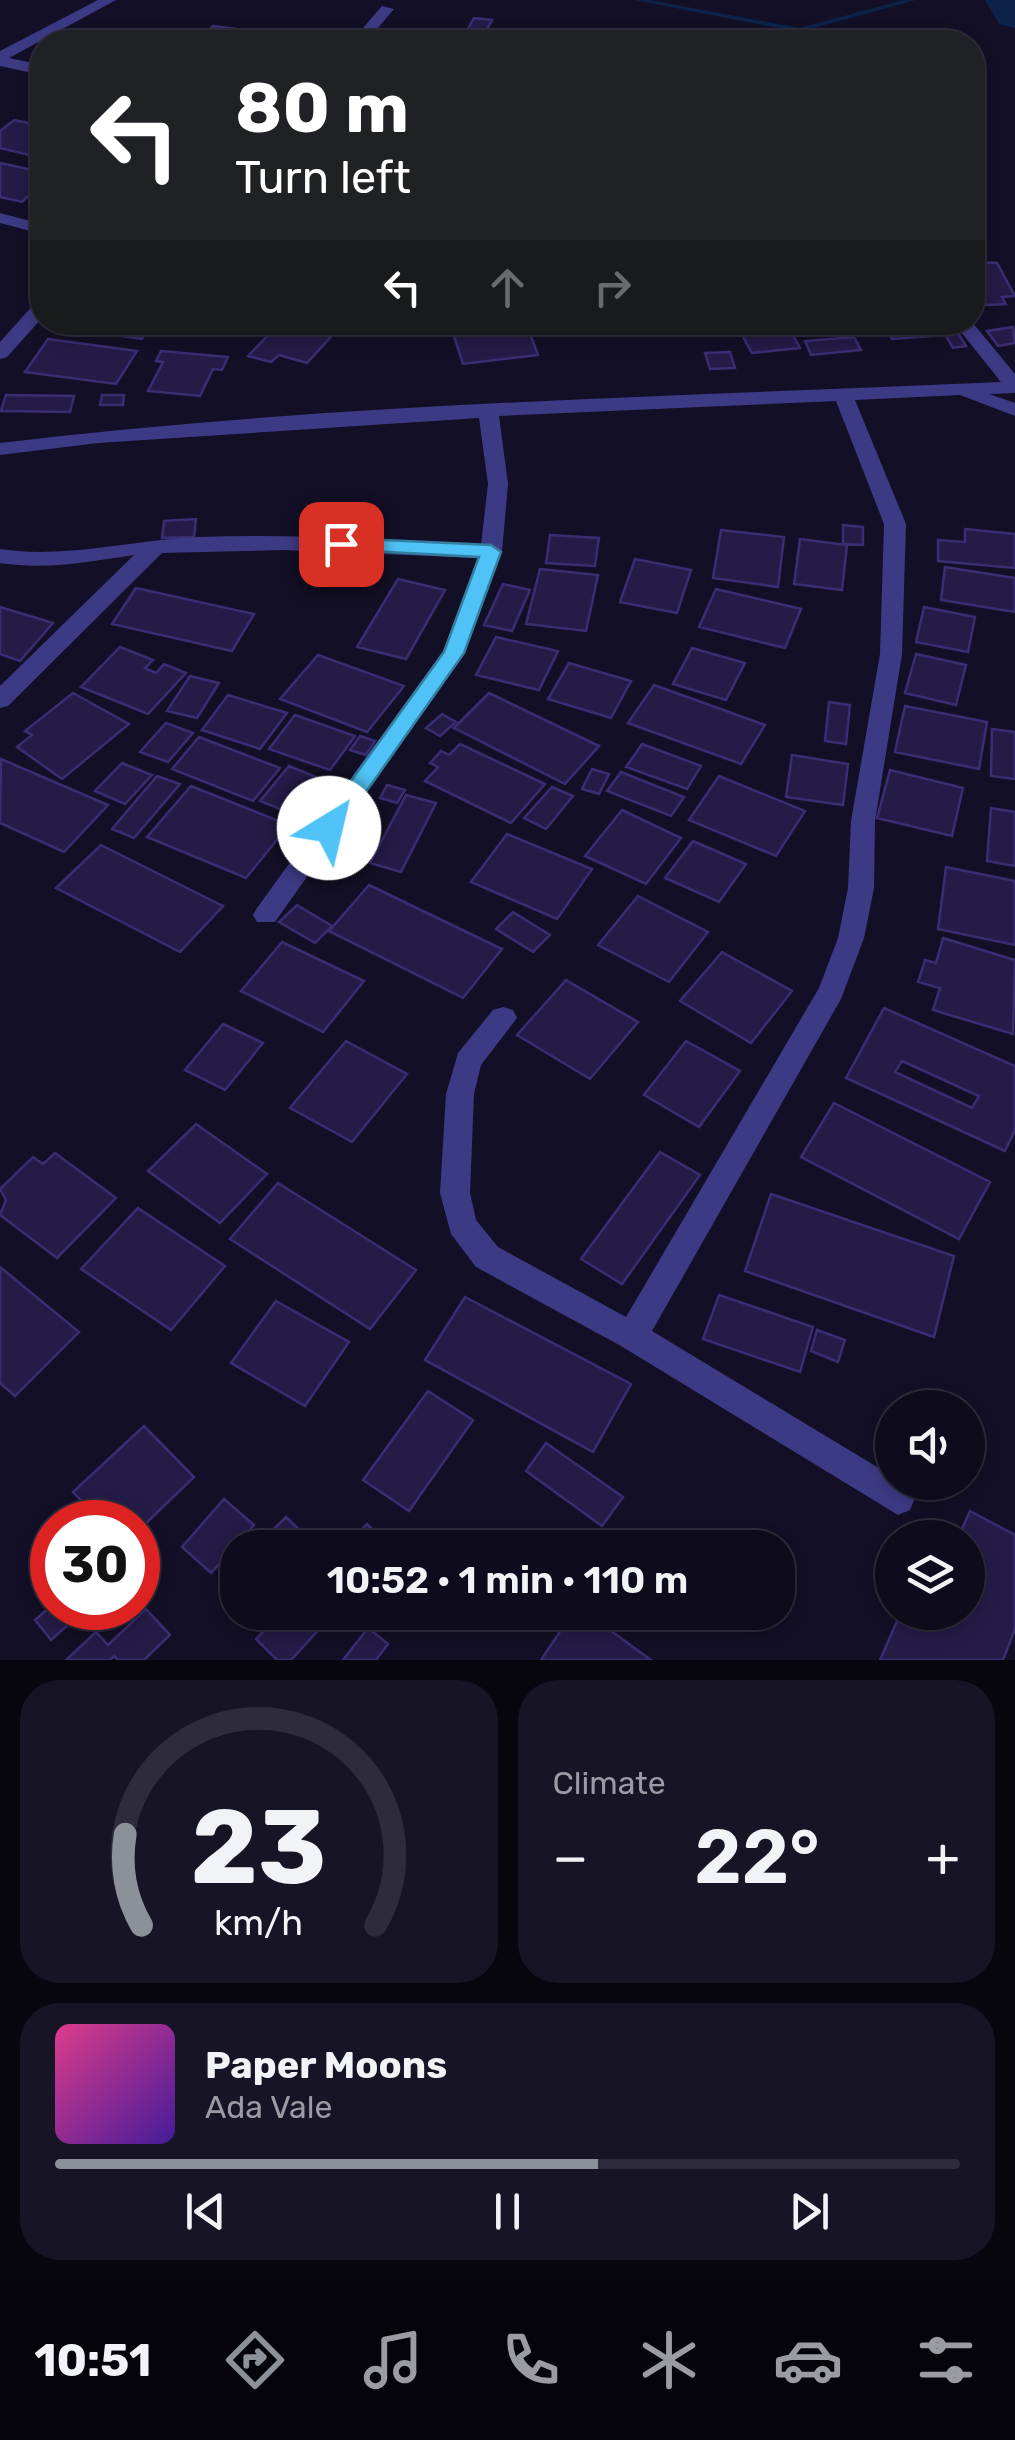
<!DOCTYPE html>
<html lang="en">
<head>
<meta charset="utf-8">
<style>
  :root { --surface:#0e0b1c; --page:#171425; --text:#f1f3f6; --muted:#9b9ba3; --line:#2e2b3b; --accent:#8c9099 }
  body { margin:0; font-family:Rubik,sans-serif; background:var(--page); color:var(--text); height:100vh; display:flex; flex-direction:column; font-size:38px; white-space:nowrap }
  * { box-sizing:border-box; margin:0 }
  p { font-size:32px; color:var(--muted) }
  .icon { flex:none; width:55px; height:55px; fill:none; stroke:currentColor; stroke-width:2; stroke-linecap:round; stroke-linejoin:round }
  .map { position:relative; height:1660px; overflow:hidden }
  .sheet { display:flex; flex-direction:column; gap:20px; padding:20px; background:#08060f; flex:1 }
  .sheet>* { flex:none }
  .hud { position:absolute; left:30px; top:30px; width:955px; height:305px; border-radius:40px; box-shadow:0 5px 15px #0003,0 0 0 2px var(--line); background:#202124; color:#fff; overflow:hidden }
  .fabs { position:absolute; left:875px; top:1390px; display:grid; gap:20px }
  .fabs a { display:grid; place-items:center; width:110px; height:110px; border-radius:50%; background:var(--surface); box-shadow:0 5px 15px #0003,0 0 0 2px var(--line); font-size:50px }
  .speed { position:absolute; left:30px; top:1500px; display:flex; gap:20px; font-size:50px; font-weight:700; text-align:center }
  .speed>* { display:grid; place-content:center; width:130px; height:130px; border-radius:50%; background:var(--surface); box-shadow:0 5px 15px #0003,0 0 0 2px var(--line); line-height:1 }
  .speed .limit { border:15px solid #d22; background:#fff; color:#111 }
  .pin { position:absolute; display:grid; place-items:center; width:85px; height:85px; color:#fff; margin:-42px; border-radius:20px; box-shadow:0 5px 15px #0006 }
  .me { position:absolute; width:110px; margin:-55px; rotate:36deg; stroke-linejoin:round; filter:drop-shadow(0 0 8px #0008) }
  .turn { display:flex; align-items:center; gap:35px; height:210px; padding:0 40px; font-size:45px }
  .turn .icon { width:130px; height:130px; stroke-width:2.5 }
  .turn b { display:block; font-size:70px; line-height:85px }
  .lanes { display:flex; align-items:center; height:95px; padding:0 40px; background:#0003; justify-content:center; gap:50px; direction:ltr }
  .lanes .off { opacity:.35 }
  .big { font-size:75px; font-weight:600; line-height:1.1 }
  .sheet .tile { flex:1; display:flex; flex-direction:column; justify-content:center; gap:15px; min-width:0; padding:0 35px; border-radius:40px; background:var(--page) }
  .sheet .dial { align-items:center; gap:0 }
  .dial svg { height:260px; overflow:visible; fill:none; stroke:var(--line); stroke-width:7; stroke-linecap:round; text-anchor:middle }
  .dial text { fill:var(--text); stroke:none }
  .song { display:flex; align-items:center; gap:30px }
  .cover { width:120px; height:120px; border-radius:15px; background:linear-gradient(135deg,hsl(330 70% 55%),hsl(260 70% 35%)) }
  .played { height:10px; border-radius:5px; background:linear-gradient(90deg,var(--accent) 60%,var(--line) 60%) }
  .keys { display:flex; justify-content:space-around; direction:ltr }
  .heat { display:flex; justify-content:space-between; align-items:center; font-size:55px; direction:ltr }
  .sheet .tiles { flex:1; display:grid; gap:20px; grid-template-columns:1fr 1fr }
  .tile:last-child { grid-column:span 2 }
  .trip { position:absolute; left:220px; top:1530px; width:575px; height:100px; border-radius:40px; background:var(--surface); box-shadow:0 5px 15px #0003,0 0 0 2px var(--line); font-weight:600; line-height:100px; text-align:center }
  .tabs { display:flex; height:160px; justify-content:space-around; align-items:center; background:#06040b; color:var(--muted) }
  .tabs .icon { width:70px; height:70px }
  .tabs .current { color:var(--accent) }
  .tabs b { font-size:45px; color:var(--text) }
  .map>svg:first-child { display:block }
</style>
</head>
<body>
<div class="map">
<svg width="1015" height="1660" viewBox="0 0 1015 1660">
  <rect width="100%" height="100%" fill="#130f26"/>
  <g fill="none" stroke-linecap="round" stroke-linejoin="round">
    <path fill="#0c2248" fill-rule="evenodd" d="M634,0H650L799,28L904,0H916L799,32Z"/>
    <path fill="#0c2248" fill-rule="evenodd" d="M985,0H1015V28L999,24Z"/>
  </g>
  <path fill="#241b47" stroke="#3b2d73" stroke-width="2.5" fill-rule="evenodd" d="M474,18L492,20L483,36L465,34Z
    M213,26L251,31L240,42H198Z
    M14,120L42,126V144L29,155L0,148V131Z
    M0,163L42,172V183L22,202L0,197Z
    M972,262L997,263L1015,296L1002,297L1006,304L986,305L982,298L972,299Z
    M69,322H153L142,339L65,328Z
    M214,322H267L257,333Z
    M281,322H317L339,328L307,363L279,355L271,362L248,356Z
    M884,322H927L934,336L892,339Z
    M788,326L800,348L752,353L740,331Z
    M954,326L966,346L953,348L941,328Z
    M1013,327L1015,343L998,346L987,331Z
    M528,328L538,355L463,364L454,336Z
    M854,337L861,350L811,355L805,341Z
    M48,339L137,351L116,384L25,372Z
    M161,351L228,357L222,370L213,369L200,396L148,391L163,362L156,361Z
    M730,352L735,368L710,369L705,353Z
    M6,395L74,396L70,412L1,411Z
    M102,395H124L123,405H100Z
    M196,519L194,537L162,538L164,521Z
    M843,525L863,527V545L843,544Z
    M965,529L1015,534V568L938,561V540L965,542Z
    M721,530L784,537L778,587L713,578Z
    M550,535L599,538L595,566L546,563Z
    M800,539L847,545L842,590L794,584Z
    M317,559L335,560L330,578L312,576Z
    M635,559L691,570L677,613L620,602Z
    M945,567L1015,578V612L941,600Z
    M540,569L598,575L586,631L526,624Z
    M398,579L445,590L406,659L357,647Z
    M503,584L530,590L512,631L484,625Z
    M136,588L254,614L232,651L112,624Z
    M716,589L801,609L785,648L699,627Z
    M0,607L53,623L20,661L0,654Z
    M924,607L975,617L968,652L916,642Z
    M496,637L558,651L539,690L476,675Z
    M120,647L153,660L145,668L156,673L164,664L186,673L148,714L81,687Z
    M692,648L745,663L726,700L673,684Z
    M916,654L966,665L956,705L905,693Z
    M318,655L404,686L367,732L280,699Z
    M569,663L631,681L611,718L548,699Z
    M190,676L219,683L197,718L167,711Z
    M654,685L765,725L741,764L628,723Z
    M73,693L129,724L62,779L17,747L32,735L25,731Z
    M489,693L599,746L565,784L454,728Z
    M228,695L287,713L260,749L202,730Z
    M829,702L850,705L846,744L825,741Z
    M905,706L987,722L979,769L895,752Z
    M442,714L456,722L440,736L426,728Z
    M295,715L355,736L330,770L269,749Z
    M166,723L193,733L168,762L140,752Z
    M992,729L1015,732V779L991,776Z
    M360,736L375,741L366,755L350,750Z
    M199,737L280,768L253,801L172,769Z
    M460,744L545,784L511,823L425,781L438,767L430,763L441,751L449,755Z
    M642,744L701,766L687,789L626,767Z
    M792,755L848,764L843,805L786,797Z
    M1,759L108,805L64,852L0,823Z
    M122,763L152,775L125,804L95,791Z
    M289,766L333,784L305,819L260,801Z
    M592,769L609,774L599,794L582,789Z
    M890,770L963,788L952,836L877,818Z
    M621,772L684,797L671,816L607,791Z
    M157,776L180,784L134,838L112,829Z
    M719,776L805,811L776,856L689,820Z
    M387,785L405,790L397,803L380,798Z
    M191,786L289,825L246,878L147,837Z
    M552,787L573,796L546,829L524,818Z
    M406,795L436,803L401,872L370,863Z
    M991,808L1015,812V866L987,861Z
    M622,810L681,838L646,884L585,856Z
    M507,834L592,869L557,919L471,882Z
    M693,841L746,864L719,902L665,878Z
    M101,845L223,906L180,952L56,888Z
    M946,867L1015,881V945L938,929Z
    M369,885L502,949L463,998L329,931Z
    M638,896L708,932L669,982L598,945Z
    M297,905L332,926L315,943L279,922Z
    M513,912L550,935L533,952L496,929Z
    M943,938L1015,960L1013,1034L933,1010L940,988L918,982L925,960L936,963Z
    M282,942L364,981L323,1032L241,991Z
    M722,952L792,991L751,1043L680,1001Z
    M566,980L638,1022L590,1079L517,1035Z
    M884,1008L1015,1066V1130L1005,1151L846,1078ZM902,1061L979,1096L972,1108L895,1072Z
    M223,1024L263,1043L225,1090L185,1070Z
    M346,1041L407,1074L352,1142L290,1108Z
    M686,1041L740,1071L699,1127L644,1095Z
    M834,1103L990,1182L959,1239L801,1157Z
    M196,1124L267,1174L220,1223L148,1171Z
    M660,1152L700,1175L622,1284L581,1259Z
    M55,1153L116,1198L57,1258L0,1215L6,1200L0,1189L33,1157L43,1164Z
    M278,1183L416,1270L370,1329L230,1239Z
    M771,1194L954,1256L934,1337L745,1271Z
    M138,1208L225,1266L171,1330L81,1269Z
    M0,1267L79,1332L15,1396L0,1383Z
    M719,1295L813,1327L800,1372L703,1339Z
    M465,1297L631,1384L593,1452L425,1360Z
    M276,1301L349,1342L305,1406L231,1363Z
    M817,1330L845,1340L838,1362L811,1351Z
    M428,1391L473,1420L409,1511L363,1480Z
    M144,1426L194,1477L138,1531V1522H102L73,1492Z
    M546,1443L623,1497L602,1526L526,1471Z
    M224,1499L254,1525L211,1573L182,1547Z
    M970,1511L1015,1535V1629L1003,1660H880L901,1612H968V1538H933L940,1522L960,1533Z
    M286,1517L314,1544L310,1548H255Z
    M367,1524L392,1548H344Z
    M52,1605L87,1608L51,1640L35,1620Z
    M146,1609L170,1635L144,1660H118L114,1656L110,1660H66L96,1632L108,1645Z
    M282,1612H335L291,1660H277L256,1639Z
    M573,1612H585L651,1660H541Z
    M368,1628L388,1644L376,1660H343Z"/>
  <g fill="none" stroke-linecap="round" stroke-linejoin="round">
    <path fill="#3d3a85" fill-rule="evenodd" d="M98,0H116L9,58L42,65V75L0,66V51Z
      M382,6L394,9L366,42H351Z
      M0,213L42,224V234L0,223Z
      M42,301V318L7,357L0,359V342L35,303Z
      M953,322H972L1015,374V393L989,394L1015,403V416L960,395L855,400L906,524L902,654L875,821L874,888L864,938L841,999L652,1331L892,1476V1482L910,1486L915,1498L910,1510L898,1515L621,1346L476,1267L451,1234L440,1193L446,1094L458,1053L493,1010L503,1007L513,1010L517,1018L481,1065L474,1094L470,1193L476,1220L498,1247L626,1317L819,988L838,938L848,888L851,821L880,654L884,524L836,401L499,416L508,484L502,552L465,653L275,922H257L253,915L257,908L443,651L478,558L284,550L162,553L8,706L0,708V686L134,555C88,562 46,570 0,563V549C66,559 132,540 198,537C292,534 387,539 481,545L488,484L479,418L98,443L0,455V443C331,403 667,397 1001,382Z"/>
  </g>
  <path fill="#4fc3f7" stroke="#337fa1" stroke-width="2.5" d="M341,538L491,545L501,552L464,653L337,833L329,836L317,828L444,652L479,557L334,549L331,544Z"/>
</svg>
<div class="fabs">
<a><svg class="icon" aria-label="sound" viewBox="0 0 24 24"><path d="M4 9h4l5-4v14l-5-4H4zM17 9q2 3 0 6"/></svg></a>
<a><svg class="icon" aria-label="layers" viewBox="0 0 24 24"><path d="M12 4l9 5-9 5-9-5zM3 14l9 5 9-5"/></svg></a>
</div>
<div class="speed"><div class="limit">30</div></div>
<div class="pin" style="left:341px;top:544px;background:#d93025"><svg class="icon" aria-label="arrive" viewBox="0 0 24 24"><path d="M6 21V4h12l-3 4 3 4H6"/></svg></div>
<svg class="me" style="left:329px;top:828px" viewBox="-20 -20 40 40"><circle r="19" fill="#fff"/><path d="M0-13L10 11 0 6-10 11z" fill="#4fc3f7"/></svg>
<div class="trip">10:52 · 1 min · 110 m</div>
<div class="hud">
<div class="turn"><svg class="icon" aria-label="left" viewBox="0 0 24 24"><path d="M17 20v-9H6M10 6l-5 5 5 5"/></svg><div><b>80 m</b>Turn left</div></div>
<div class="lanes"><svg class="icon" aria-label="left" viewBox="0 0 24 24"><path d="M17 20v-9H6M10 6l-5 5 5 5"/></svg><svg class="icon off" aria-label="ahead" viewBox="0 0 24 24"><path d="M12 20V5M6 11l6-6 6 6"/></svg><svg class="icon off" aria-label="right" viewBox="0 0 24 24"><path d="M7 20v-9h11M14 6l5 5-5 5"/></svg></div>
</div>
</div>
<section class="sheet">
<div class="tiles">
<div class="tile dial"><svg viewBox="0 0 100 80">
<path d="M14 69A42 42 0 1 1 86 69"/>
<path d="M14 69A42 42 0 0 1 9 41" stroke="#8c9099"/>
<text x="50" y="56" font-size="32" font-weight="700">23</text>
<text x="50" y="72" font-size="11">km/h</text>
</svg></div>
<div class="tile"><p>Climate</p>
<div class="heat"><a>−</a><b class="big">22°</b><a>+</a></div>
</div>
<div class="tile">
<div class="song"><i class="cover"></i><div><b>Paper Moons</b><p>Ada Vale</p></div></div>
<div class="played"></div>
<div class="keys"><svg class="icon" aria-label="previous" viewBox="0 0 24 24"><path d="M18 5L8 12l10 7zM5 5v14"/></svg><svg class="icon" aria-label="pause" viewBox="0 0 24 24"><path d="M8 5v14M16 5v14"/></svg><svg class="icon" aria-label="next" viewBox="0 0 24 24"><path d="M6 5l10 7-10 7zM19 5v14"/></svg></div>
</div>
</div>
</section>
<nav class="tabs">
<b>10:51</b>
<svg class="icon current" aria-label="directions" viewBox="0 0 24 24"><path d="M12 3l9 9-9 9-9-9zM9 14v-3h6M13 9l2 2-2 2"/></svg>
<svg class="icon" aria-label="music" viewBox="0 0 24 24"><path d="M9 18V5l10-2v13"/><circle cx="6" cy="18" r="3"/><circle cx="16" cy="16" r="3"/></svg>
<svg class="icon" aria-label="phone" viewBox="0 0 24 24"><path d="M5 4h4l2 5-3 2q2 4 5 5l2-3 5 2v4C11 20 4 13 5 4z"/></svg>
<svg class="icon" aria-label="climate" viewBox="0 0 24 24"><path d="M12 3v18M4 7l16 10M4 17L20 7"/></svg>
<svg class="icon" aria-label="car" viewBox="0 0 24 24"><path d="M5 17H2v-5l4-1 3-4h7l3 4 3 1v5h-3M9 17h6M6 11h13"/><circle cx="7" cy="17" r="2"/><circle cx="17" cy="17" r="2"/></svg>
<svg class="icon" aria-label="filters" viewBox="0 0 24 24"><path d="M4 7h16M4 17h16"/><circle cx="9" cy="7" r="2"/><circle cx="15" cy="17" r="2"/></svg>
</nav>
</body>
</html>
